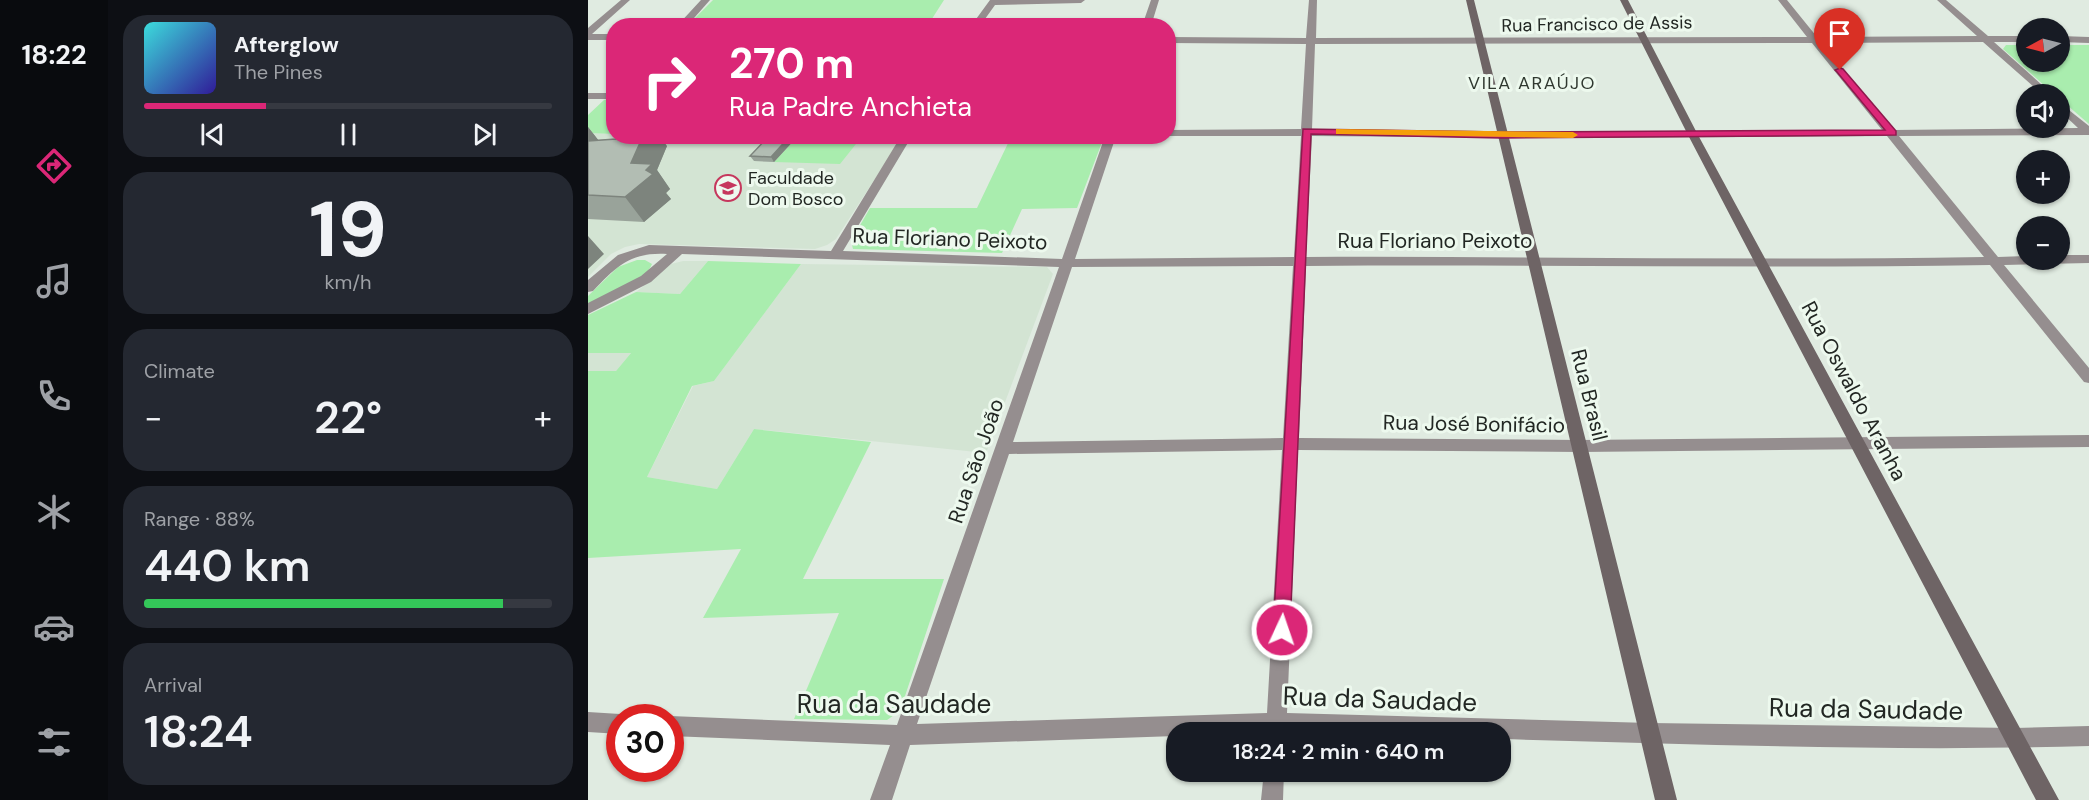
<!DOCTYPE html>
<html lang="en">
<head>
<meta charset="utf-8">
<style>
  :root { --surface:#171b24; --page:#242831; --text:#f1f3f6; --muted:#9ea1a6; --line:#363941; --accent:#db2777 }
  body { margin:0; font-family:"DM Sans",sans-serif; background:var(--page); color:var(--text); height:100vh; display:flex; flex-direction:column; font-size:22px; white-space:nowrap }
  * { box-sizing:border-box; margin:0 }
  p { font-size:20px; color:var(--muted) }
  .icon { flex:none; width:33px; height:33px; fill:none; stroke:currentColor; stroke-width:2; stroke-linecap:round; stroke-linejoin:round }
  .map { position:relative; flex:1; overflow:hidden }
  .panel { display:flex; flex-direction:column; gap:15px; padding:15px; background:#0d0f14; width:480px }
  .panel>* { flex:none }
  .hud { position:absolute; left:18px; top:18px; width:570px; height:126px; border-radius:24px; box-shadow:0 2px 4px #0004; background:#db2777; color:#fff; overflow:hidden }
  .needle { width:39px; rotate:263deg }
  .controls { position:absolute; left:1428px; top:18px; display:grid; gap:12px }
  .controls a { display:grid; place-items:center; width:54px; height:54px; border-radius:50%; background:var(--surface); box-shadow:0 2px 4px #0004; font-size:30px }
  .speed { position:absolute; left:18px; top:704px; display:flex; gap:12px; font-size:30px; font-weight:700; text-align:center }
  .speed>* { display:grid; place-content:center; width:78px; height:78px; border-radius:50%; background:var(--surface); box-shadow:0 2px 4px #0004; line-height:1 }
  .speed .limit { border:9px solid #d22; background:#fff; color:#111 }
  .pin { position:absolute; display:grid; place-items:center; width:51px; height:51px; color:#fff; margin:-62px -26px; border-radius:50% 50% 50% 0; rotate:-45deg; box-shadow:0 0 6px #0007 }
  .pin .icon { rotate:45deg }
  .me { position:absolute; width:66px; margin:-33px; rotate:3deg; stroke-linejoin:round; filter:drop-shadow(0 0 4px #0008) }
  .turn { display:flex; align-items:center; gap:21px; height:126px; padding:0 24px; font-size:27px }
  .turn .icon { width:78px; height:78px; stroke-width:2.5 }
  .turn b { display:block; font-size:42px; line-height:51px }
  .big { font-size:45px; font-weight:600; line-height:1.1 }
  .panel .tile { flex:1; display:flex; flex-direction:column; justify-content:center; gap:9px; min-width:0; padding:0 21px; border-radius:24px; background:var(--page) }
  .panel .dial { align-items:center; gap:0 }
  .dial b { font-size:78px; line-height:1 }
  .song { display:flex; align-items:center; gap:18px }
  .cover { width:72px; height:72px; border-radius:9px; background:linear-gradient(135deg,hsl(180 70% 55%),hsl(250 70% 35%)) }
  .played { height:6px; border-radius:3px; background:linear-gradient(90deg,var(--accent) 30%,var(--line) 30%) }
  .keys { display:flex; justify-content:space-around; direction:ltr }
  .heat { display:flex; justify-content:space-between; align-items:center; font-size:33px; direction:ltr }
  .charge { height:9px; border-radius:4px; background:linear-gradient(90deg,#34c759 88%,var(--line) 0) }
  .trip { position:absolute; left:578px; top:722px; width:345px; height:60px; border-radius:24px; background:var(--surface); box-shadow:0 2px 4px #0004; font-weight:600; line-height:60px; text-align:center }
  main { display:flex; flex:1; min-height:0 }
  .tabs { display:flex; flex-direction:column; width:108px; justify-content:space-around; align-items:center; background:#090b0e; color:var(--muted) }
  .tabs .icon { width:42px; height:42px }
  .tabs .current { color:var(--accent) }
  .tabs b { font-size:27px; color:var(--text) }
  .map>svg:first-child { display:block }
</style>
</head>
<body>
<main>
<nav class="tabs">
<b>18:22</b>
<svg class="icon current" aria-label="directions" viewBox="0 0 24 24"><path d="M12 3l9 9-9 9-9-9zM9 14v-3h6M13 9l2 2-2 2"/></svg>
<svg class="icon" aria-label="music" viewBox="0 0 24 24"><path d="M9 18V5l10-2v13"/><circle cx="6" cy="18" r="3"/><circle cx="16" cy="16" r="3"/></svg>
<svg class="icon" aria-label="phone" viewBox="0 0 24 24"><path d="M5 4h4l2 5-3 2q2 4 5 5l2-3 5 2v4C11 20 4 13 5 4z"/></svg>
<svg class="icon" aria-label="climate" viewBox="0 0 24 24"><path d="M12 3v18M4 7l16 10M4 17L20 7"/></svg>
<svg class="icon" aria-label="car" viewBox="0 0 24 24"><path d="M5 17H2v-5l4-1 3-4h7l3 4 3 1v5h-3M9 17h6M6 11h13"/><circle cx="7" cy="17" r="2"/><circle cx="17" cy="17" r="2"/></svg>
<svg class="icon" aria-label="filters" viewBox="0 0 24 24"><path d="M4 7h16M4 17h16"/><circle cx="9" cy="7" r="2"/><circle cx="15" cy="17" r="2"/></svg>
</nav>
<section class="panel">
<div class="tile">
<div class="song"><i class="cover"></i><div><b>Afterglow</b><p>The Pines</p></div></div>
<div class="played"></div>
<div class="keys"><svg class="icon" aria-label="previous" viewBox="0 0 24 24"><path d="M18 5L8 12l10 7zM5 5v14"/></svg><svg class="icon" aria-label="pause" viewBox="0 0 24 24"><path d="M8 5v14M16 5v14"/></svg><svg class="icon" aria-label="next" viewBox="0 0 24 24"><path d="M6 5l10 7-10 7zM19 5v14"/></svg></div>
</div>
<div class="tile dial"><b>19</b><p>km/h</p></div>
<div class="tile"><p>Climate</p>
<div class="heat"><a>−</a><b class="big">22°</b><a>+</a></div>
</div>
<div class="tile"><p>Range · 88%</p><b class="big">440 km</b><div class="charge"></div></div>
<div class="tile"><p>Arrival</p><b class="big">18:24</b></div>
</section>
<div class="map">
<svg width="1501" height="800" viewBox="0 0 1501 800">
  <rect width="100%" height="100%" fill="#e0ebe1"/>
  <path fill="#d3e4d3" d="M0,133L25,134L26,136L314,137L248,239L239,245L227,249L51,244L37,247L23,254L0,277Z
    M95,261H120L92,294L48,292L83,264Z
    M213,264L459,267L465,274L398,453L166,429L129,489L59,477L105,386L126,381Z
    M0,353H43L28,371H0Z"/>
  <path fill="#a9edae" d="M125,0H356L340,25H100Z
    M1418,45H1438V62H1472V45H1501V124L1472,99V94H1466L1415,49Z
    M25,99V134L0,133V115L16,100Z
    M209,137L272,139L252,164L186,162Z
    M423,137H516L489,208L434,209L414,253L265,249L263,241L282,208H389Z
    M49,260H57L64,264C58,282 17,297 0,306V296L30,267Z
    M120,261L213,264L126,381L104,386L59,477L129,489L166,429L283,442L215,579H356L312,711L299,720L206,719L251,613L115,618L153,549L0,558V371H28L43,353H0V315L48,292L92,294Z"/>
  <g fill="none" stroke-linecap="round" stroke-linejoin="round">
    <path fill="#958e8f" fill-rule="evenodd" d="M33,0H42L4,34H26V40H0V28Z
      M113,0H122L99,26H89Z
      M402,0H497L493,3L407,5L392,26H383Z
      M563,0H571L563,26H554Z
      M721,0H729L728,38L1219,37L1190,0H1199L1229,37L1389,36L1349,0H1358L1400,36H1438V42H1406L1464,94H1454L1395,42L1234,43L1305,130L1490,128L1472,111V103L1501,126V135L1311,136L1410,257L1438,256V260H1472V255H1501V263L1416,265L1501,368V383L1496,382L1402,265C1174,269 946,264 718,266L711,438L992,440L1501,435V447L992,452L710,450L699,713L1062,723L1427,728L1501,726V746C1305,752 1108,744 912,739V732H588V736L322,745L304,800H282L302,745L82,736V717H79L82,716L309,725L471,267L94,254L63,282L0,314V303L53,276L79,254C42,252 29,266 5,291L0,292V280L30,255L61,245L243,251L313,136H324L255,251L474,259L517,136H528L487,259L706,257L713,136H580V130L713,129L718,44L580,43V37L718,38ZM1224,43L1294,130L987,132L724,129L727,44ZM724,136L987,138L1299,136L1396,257C1170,261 944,256 718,257ZM705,266L695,438L425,442L484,267ZM694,450L679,713L329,724L421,454Z
      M1472,36L1501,37V43L1472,42Z
      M0,93H26V99H0Z
      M0,712L32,714L39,717H32V734L0,732Z
      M676,771H696L695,800H673Z"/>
    <path fill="#6e6465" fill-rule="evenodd" d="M878,0H886L1089,800H1067Z
      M1032,0H1040L1110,135L1471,800H1448L1100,135Z"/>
  </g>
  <path fill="#99a39a" d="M0,127L10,140L28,139L79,146L69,170L82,189L78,193L83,199L56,222L0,219Z
    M209,137L186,162L166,161L162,156Z"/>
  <path fill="#7d847d" d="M0,127L19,151L0,158Z
    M55,136H72L79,146L69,170L82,189L78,193L83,199L56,222L37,197L43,163Z
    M202,136L209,137L186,162L183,157Z
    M0,236L16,254L0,269Z"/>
  <path fill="#b2bdb3" stroke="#7d847d" stroke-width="1.5" d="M31,136H55L43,163L64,164L58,170L65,174L37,197L0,195V141L28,139Z
    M181,136H202L183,157L162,156Z"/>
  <path fill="#db2777" stroke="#8e194d" stroke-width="1.5" d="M1252,68L1255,69L1308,131V135L913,138L723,134L702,630L700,635L694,638L688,635L685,630L715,129L913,132L1297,130L1249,72L1247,70Z"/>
  <path fill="#f59e0b" d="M748,129L985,132L990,135L985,138L751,134H748Z"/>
  <defs>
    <symbol id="university-ring" viewBox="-11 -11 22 22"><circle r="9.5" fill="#edf9ee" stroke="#c6375d" stroke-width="1.5"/><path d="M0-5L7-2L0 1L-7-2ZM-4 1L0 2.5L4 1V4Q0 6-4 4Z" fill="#c6375d"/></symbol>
  </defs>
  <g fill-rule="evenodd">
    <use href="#university-ring" x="125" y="173" width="30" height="30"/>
  </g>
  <g text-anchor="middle" stroke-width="6" stroke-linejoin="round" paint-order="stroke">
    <g font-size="18" fill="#222723" stroke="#edf9ee">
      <text transform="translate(1009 24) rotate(-1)" y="6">Rua Francisco de Assis</text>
    </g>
    <g font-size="18" letter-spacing="1.5" fill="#303930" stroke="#edf9ee">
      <text x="944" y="89">VILA ARAÚJO</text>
    </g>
    <g font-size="18" fill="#222723" stroke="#edf9ee" text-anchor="start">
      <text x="160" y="184">Faculdade<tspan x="160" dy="21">Dom Bosco</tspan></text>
    </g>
    <g font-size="21" fill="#222723" stroke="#edf9ee">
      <text transform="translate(362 239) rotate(2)" y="7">Rua Floriano Peixoto</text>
      <text x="847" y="248">Rua Floriano Peixoto</text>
      <text transform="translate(1266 391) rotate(62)" y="7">Rua Oswaldo Aranha</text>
      <text transform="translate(1001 395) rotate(76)" y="7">Rua Brasil</text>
      <text transform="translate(886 424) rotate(1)" y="7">Rua José Bonifácio</text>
      <text transform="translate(388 461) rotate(-71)" y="7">Rua São João</text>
    </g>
    <g font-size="26" fill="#222723" stroke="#edf9ee">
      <text transform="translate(792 699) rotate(2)" y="9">Rua da Saudade</text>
      <text x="306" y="713">Rua da Saudade</text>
      <text transform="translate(1278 709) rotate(1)" y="9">Rua da Saudade</text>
    </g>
  </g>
</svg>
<div class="controls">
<a><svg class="needle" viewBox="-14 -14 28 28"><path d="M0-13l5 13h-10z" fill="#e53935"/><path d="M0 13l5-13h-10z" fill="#9ea1a6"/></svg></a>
<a><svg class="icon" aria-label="sound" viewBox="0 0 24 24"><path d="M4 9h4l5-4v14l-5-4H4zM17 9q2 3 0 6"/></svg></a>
<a>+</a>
<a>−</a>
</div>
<div class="speed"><div class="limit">30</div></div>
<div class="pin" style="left:1252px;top:70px;background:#d93025"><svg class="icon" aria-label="arrive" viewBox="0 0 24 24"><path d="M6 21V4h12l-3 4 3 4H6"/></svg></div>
<svg class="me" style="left:694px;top:630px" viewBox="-20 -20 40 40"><circle r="17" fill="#db2777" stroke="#fff" stroke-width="3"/><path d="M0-11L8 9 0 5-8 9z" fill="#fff"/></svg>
<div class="trip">18:24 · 2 min · 640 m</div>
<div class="hud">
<div class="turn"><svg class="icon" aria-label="right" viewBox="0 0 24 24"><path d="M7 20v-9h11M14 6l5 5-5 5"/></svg><div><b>270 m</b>Rua Padre Anchieta</div></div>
</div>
</div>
</main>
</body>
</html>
